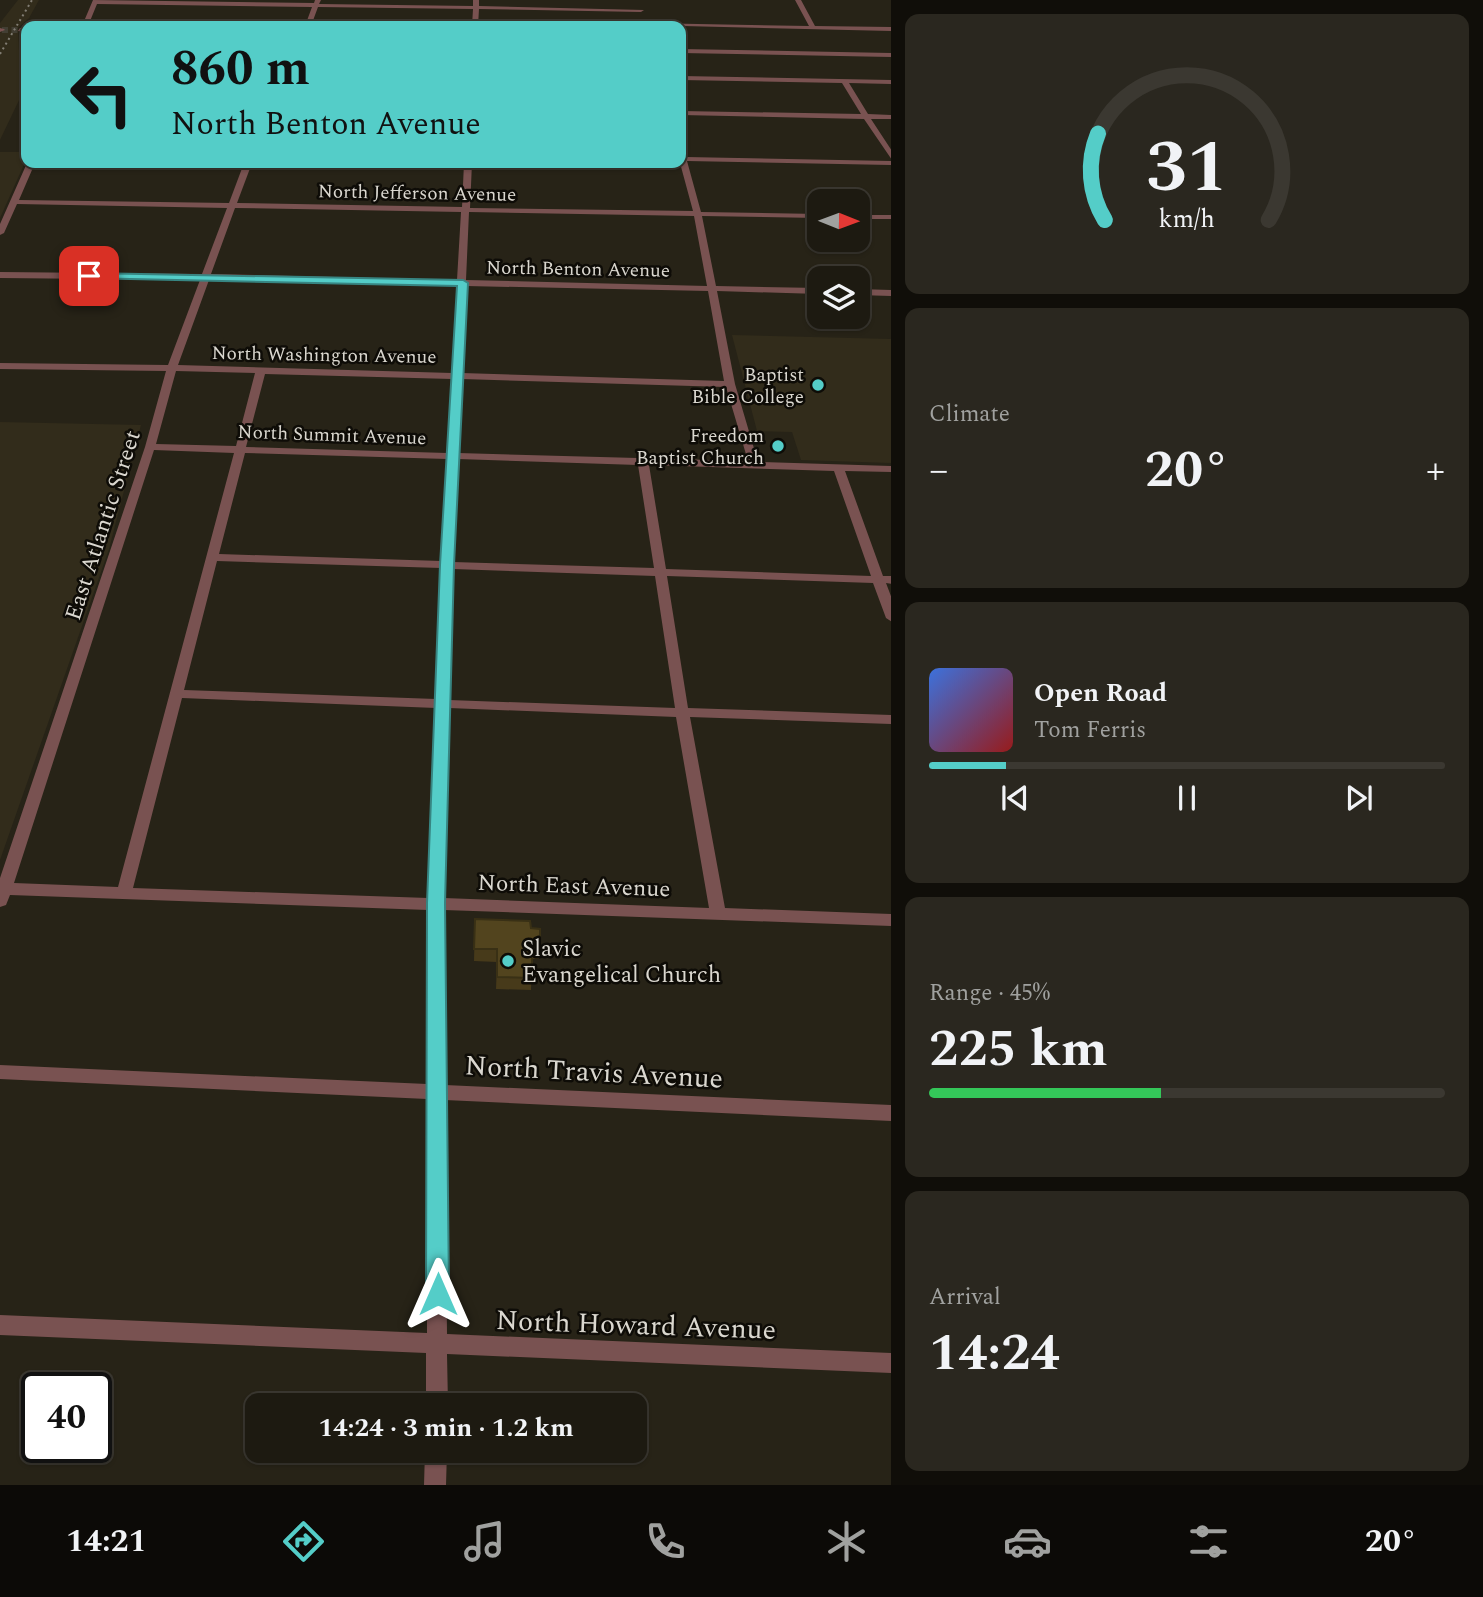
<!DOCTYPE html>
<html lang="en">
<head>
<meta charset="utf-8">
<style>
  :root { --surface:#1d1a11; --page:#2a271f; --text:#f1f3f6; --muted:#a0a19f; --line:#3b3831; --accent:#54cdc8 }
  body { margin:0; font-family:Spectral,serif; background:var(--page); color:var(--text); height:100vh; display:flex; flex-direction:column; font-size:26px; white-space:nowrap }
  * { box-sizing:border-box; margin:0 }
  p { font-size:23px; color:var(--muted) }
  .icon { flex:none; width:38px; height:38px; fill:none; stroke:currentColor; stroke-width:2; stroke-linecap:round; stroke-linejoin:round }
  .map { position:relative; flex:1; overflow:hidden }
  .drawer { display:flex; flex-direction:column; gap:14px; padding:14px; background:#100e09; width:592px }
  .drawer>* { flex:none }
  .guide { position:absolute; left:21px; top:21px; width:665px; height:147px; border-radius:14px; box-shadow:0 2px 5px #0004,0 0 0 2px var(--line); background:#54cdc8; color:#111; overflow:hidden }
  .needle { width:46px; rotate:91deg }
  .fabs { position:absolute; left:807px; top:189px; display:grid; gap:14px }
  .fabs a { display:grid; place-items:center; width:63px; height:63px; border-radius:14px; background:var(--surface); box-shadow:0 2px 5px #0004,0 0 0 2px var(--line); font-size:35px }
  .speed { position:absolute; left:21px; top:1372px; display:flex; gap:14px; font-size:35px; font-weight:700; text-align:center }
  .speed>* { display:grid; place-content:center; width:91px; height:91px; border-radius:50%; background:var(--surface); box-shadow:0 2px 5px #0004,0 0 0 2px var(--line); line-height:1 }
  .speed .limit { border:4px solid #111; border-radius:10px; background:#fff; color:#111 }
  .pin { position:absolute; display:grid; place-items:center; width:60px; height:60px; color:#fff; margin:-30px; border-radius:14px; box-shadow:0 4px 10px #0006 }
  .me { position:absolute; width:77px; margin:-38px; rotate:0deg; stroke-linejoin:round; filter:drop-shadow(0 0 5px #0008) }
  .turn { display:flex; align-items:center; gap:24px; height:147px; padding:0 35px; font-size:32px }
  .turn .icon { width:91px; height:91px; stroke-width:2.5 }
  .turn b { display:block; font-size:49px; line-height:60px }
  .big { font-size:52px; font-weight:700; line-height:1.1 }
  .drawer .card { flex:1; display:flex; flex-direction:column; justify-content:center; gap:10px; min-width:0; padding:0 24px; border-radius:14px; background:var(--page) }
  .drawer .dial { align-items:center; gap:0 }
  .dial svg { height:182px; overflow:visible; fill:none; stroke:var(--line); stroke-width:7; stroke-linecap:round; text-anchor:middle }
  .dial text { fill:var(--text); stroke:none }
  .song { display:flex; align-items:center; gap:21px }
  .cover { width:84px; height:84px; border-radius:10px; background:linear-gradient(135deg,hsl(220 70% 55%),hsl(0 70% 35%)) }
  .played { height:7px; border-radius:4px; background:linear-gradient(90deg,var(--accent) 15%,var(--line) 15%) }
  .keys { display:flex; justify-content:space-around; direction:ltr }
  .heat { display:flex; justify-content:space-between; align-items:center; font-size:38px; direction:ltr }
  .charge { height:10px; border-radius:5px; background:linear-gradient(90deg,#34c759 45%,var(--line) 0) }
  .trip { position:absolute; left:245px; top:1393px; width:402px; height:70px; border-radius:14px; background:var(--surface); box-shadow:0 2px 5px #0004,0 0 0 2px var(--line); font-weight:700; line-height:70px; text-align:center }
  .dock { display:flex; height:112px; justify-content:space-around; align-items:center; background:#0c0a07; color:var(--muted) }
  .dock .icon { width:49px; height:49px }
  .dock .on { color:var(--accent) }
  .dock b { font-size:32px; color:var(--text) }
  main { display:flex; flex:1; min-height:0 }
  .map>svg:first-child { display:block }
</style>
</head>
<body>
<main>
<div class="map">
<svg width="892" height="1485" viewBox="0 0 892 1485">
  <rect width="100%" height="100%" fill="#272317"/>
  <path fill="#322c1b" d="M18,0H39L29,18L18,28L21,96L0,140V33L5,28H0V23Z
    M0,152H26V160L0,218Z
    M732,335L891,339V463L801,460L792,432L757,431Z
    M0,422L141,425L109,549L0,860Z"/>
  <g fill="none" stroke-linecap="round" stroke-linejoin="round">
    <path stroke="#423e33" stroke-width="6" stroke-dasharray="6 3.5" stroke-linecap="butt" d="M2,30H20"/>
    <path fill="#795251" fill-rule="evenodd" d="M93,0L314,3L315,0H321L319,4L473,6V0H479V6L644,10L641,12L479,9L478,26H472L473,9L318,7L311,26H305L312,7L97,4L88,26H82Z
      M795,0H801L815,26L892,27V31L642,25L645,23L809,26Z
      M0,28L4,29L5,30L0,32Z
      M20,28H26V32L18,31Z
      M681,49L892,53V57L681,53Z
      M681,76L892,80V84L849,83L868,114L892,115V119H871L892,151V160L864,119L681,115V111L861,114L842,83L681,80Z
      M681,151L686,157L892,161V165L687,161L701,212L819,214V218L702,216L716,286L819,288V294L717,291L735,384L758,462L892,466V472L845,471L883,576H892V584L886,583L892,599V622L886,618L873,583L667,576L688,708L892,715V724L690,717L725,908L892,914V926L444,910L445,1085L892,1105V1121L445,1100L447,1334L892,1353V1373L447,1354L448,1405H426V1353L0,1335V1315L427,1333V1099L0,1079V1065L427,1084L428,910L10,895L6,905L0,907V878L145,447L166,371L0,369V363L168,365L200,280L0,278V272L202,274L227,208L17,204L4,233L0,235V224L27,163H35L19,200L229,203L244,163H252L237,203L462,207L464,163H472L470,208L693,211L680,163ZM235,208L461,212L457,280L211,274ZM469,212L694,216L707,286L466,280ZM209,280L457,285L452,373L178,365ZM466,286L708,291L724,381L462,373ZM176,371L255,373L236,446L156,444ZM265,374L452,379L447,453L246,447ZM462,379L726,387L748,461L458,453ZM154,450L234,453L118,887L14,883ZM245,453L447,459L441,561L219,554ZM458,459L638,465L654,568L453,562ZM649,465L834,471L871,576L666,569ZM217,561L441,568L436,699L184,690ZM453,569L655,576L675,708L449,700ZM182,698L436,708L428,898L133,888ZM449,708L676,717L709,908L444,898Z
      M858,215H892V219H858Z
      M858,289L892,290V296L858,295Z
      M425,1451H447L446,1485H424Z"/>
    <path stroke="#827e74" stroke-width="2" stroke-dasharray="2 3.5" stroke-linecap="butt" d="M0,54L32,0"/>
  </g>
  <path fill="#473a1a" d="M475,919L531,928L540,947L539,959H532L531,990L496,989L497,962L474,961Z"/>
  <path fill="#52441e" stroke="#393015" stroke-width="2" d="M475,919L530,921L531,928L540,929V947L532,946V978L497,977V949H474Z"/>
  <path fill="#54cdc8" stroke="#378582" stroke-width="2" d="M89,273L463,280L468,283L454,565L445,903L449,1294L446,1302L438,1305L430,1302L426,1294L427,903L440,565L457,286L85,278L84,276Z"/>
  <g fill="#54cdc8" stroke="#0e0c07" stroke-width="2.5">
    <circle cx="818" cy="385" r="7"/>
    <circle cx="778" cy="446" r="7"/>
    <circle cx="508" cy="961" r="7"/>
  </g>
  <g text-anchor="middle" stroke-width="5" stroke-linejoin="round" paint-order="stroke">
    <g font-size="19" fill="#dad7cf" stroke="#0e0c07">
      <text transform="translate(417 192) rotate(1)" y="7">North Jefferson Avenue</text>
      <text transform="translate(578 268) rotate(1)" y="7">North Benton Avenue</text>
      <text transform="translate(324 354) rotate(1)" y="7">North Washington Avenue</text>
      <text transform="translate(332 434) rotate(2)" y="7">North Summit Avenue</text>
    </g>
    <g font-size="19" fill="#dad7cf" stroke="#0e0c07" text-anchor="end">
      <text x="804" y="381">Baptist<tspan x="804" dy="22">Bible College</tspan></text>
      <text x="764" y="442">Freedom<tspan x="764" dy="22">Baptist Church</tspan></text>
    </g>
    <g font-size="23" fill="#dad7cf" stroke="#0e0c07">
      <text transform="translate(102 525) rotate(-72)" y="8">East Atlantic Street</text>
      <text transform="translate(574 885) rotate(2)" y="8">North East Avenue</text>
    </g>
    <g font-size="23" fill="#dad7cf" stroke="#0e0c07" text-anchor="start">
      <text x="522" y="956">Slavic<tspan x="522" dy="26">Evangelical Church</tspan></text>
    </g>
    <g font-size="28" fill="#dad7cf" stroke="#0e0c07">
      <text transform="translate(594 1071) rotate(3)" y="10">North Travis Avenue</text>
      <text transform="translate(636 1324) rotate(2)" y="10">North Howard Avenue</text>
    </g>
  </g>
</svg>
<div class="fabs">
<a><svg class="needle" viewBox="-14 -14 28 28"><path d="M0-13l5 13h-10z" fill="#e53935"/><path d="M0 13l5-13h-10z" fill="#a0a19f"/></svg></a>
<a><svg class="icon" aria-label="layers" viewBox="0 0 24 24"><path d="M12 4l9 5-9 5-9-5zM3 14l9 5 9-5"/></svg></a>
</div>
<div class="speed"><div class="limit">40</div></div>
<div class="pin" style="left:89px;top:276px;background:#d93025"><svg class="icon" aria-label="arrive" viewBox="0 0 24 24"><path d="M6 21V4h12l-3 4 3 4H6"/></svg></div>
<svg class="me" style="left:438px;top:1294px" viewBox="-20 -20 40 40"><path d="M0-17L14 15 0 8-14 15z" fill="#54cdc8" stroke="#fff" stroke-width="4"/></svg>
<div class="trip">14:24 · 3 min · 1.2 km</div>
<div class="guide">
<div class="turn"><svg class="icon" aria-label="left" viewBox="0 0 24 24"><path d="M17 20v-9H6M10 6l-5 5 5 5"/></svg><div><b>860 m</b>North Benton Avenue</div></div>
</div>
</div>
<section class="drawer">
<div class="card dial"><svg viewBox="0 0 100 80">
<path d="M14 69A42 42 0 1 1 86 69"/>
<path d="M14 69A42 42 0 0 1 11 31" stroke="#54cdc8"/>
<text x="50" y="56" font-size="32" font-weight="700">31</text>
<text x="50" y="72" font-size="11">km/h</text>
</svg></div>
<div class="card"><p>Climate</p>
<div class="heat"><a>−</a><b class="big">20°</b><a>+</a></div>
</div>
<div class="card">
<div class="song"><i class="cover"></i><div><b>Open Road</b><p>Tom Ferris</p></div></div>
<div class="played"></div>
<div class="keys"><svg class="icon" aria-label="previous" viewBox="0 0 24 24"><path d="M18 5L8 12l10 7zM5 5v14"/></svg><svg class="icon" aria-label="pause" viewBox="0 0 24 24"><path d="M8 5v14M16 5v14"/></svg><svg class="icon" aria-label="next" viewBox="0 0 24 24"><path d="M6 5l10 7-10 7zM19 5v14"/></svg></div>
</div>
<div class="card"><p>Range · 45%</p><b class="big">225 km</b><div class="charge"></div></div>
<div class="card"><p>Arrival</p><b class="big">14:24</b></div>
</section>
</main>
<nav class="dock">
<b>14:21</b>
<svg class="icon on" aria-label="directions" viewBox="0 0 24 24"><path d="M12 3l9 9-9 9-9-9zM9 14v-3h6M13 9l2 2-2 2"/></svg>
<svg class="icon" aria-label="music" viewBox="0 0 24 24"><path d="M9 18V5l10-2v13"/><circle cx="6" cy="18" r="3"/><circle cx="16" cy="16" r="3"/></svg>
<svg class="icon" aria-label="phone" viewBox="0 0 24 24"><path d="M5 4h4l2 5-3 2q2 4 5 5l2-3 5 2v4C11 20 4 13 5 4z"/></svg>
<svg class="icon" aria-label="climate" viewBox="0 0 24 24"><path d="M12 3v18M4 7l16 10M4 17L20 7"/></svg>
<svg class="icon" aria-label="car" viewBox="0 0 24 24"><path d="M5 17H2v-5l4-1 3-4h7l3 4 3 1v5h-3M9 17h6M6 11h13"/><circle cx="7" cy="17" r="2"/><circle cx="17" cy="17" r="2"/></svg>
<svg class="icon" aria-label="filters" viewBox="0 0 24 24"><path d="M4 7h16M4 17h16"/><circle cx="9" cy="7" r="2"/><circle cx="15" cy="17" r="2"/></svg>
<b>20°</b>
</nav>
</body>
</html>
